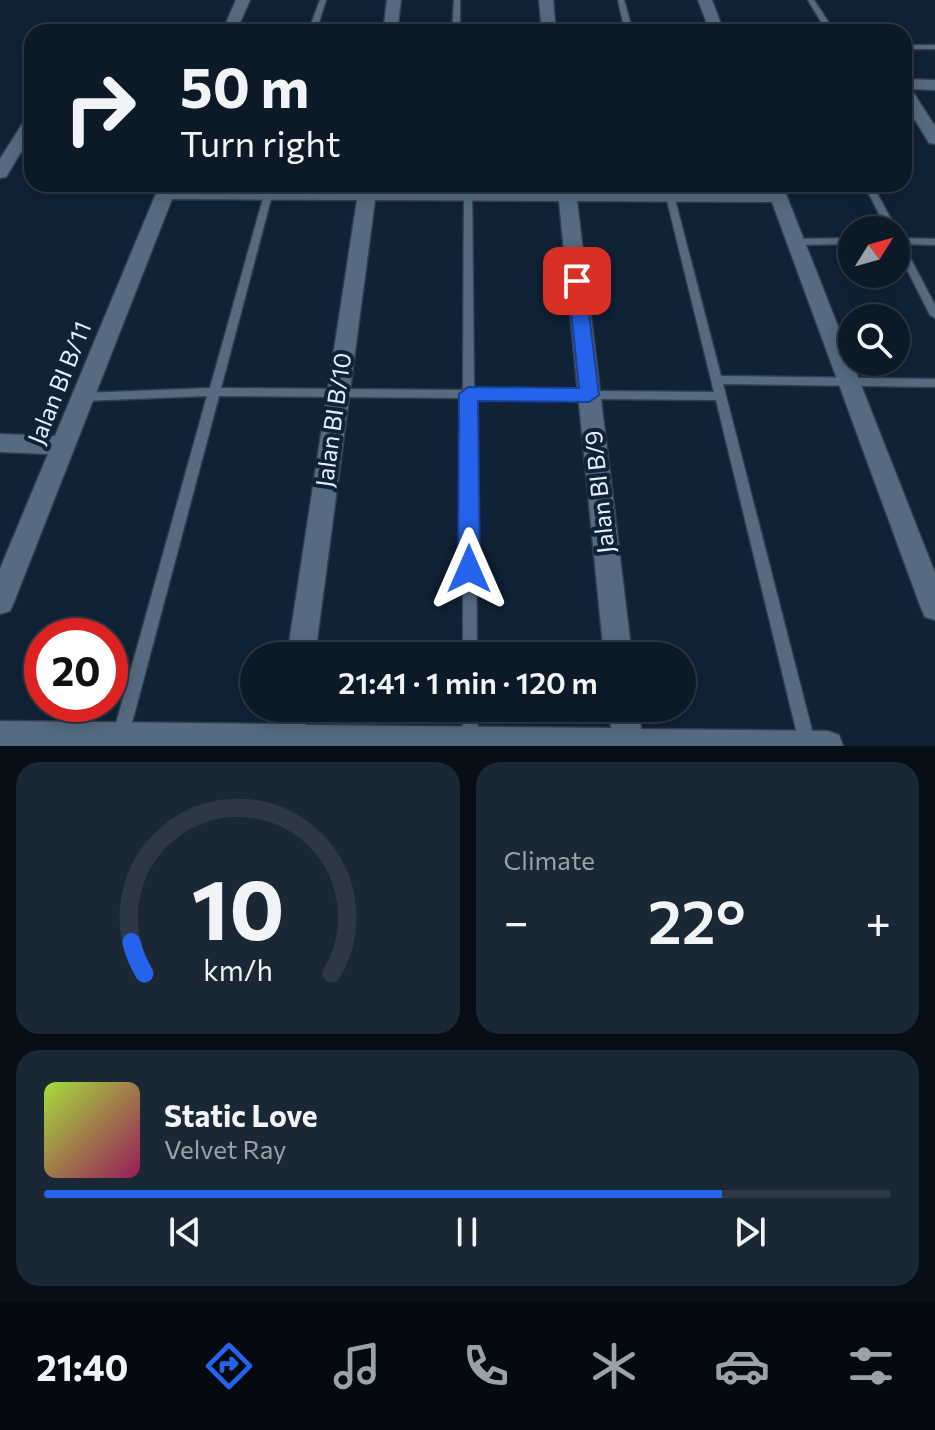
<!DOCTYPE html>
<html lang="en">
<head>
<meta charset="utf-8">
<style>
  :root { --surface:#0c1a28; --page:#1a2734; --text:#f1f3f6; --muted:#9aa1a8; --line:#2c3845; --accent:#2563eb }
  body { margin:0; font-family:Commissioner,sans-serif; background:var(--page); color:var(--text); height:100vh; display:flex; flex-direction:column; font-size:30px; white-space:nowrap }
  * { box-sizing:border-box; margin:0 }
  p { font-size:26px; color:var(--muted) }
  .icon { flex:none; width:44px; height:44px; fill:none; stroke:currentColor; stroke-width:2; stroke-linecap:round; stroke-linejoin:round }
  .map { position:relative; height:746px; overflow:hidden }
  .details { display:flex; flex-direction:column; gap:16px; padding:16px; background:#070e16; flex:1 }
  .details>* { flex:none }
  .top-card { position:absolute; left:24px; top:24px; width:888px; height:168px; border-radius:24px; box-shadow:0 4px 20px #0003,0 0 0 2px var(--line); background:#0c1a28; color:var(--text); overflow:hidden }
  .needle { width:52px; rotate:53deg }
  .buttons { position:absolute; left:838px; top:216px; display:grid; gap:16px }
  .buttons a { display:grid; place-items:center; width:72px; height:72px; border-radius:50%; background:var(--surface); box-shadow:0 4px 20px #0003,0 0 0 2px var(--line); font-size:40px }
  .speed { position:absolute; left:24px; top:618px; display:flex; gap:16px; font-size:40px; font-weight:700; text-align:center }
  .speed>* { display:grid; place-content:center; width:104px; height:104px; border-radius:50%; background:var(--surface); box-shadow:0 4px 20px #0003,0 0 0 2px var(--line); line-height:1 }
  .speed .limit { border:12px solid #d22; background:#fff; color:#111 }
  .pin { position:absolute; display:grid; place-items:center; width:68px; height:68px; color:#fff; margin:-34px; border-radius:16px; box-shadow:0 4px 12px #0006 }
  .me { position:absolute; width:88px; margin:-44px; rotate:0deg; stroke-linejoin:round; filter:drop-shadow(0 0 6px #0008) }
  .turn { display:flex; align-items:center; gap:28px; height:168px; padding:0 24px; font-size:36px }
  .turn .icon { width:104px; height:104px; stroke-width:2.5 }
  .turn b { display:block; font-size:56px; line-height:68px }
  .big { font-size:60px; font-weight:600; line-height:1.1 }
  .details .card { flex:1; display:flex; flex-direction:column; justify-content:center; gap:12px; min-width:0; padding:0 28px; border-radius:24px; background:var(--page) }
  .details .dial { align-items:center; gap:0 }
  .dial svg { height:208px; overflow:visible; fill:none; stroke:var(--line); stroke-width:7; stroke-linecap:round; text-anchor:middle }
  .dial text { fill:var(--text); stroke:none }
  .song { display:flex; align-items:center; gap:24px }
  .cover { width:96px; height:96px; border-radius:12px; background:linear-gradient(135deg,hsl(80 70% 55%),hsl(330 70% 35%)) }
  .played { height:8px; border-radius:4px; background:linear-gradient(90deg,var(--accent) 80%,var(--line) 80%) }
  .keys { display:flex; justify-content:space-around; direction:ltr }
  .heat { display:flex; justify-content:space-between; align-items:center; font-size:44px; direction:ltr }
  .details .tiles { flex:1; display:grid; gap:16px; grid-template-columns:1fr 1fr }
  .card:last-child { grid-column:span 2 }
  .trip { position:absolute; left:240px; top:642px; width:456px; height:80px; border-radius:40px; background:var(--surface); box-shadow:0 4px 20px #0003,0 0 0 2px var(--line); font-weight:600; line-height:80px; text-align:center }
  .dock { display:flex; height:128px; justify-content:space-around; align-items:center; background:#050a10; color:var(--muted) }
  .dock .icon { width:56px; height:56px }
  .dock .selected { color:var(--accent) }
  .dock b { font-size:36px; color:var(--text) }
  .map>svg:first-child { display:block }
</style>
</head>
<body>
<div class="map">
<svg width="935" height="746" viewBox="0 0 935 746">
  <rect width="100%" height="100%" fill="#102236"/>
  <g fill="none" stroke-linecap="round" stroke-linejoin="round">
    <defs>
      <path id="service" d="M320,0H326L316,32H308Z
        M454,0H460V32H452Z
        M618,0H624L633,32H625Z
        M808,0H814L835,32H827Z
        M904,45H935V49H904Z
        M267,184H275L221,388L463,390L464,184H472L474,390L714,392L663,184H671L721,376L935,379V387L723,384L815,742L813,746H801L799,742L716,400L475,398L477,656H463V398L219,396L129,734L126,739L121,741L116,739L113,734L207,396L83,401L79,400L77,397L79,394L83,393L210,388Z
        M864,184H872L897,230L896,231L887,230Z
        M896,236L900,238L935,239V245L903,244L935,305V318L930,315L896,248Z
        M852,238V244L796,245L791,242L796,239Z
        M463,708H477L478,739L475,744L471,746L465,744L462,739Z"/>
      <path id="minor" d="M236,0H250L236,32H222Z
        M387,0H401L397,32H383Z
        M539,0H553L556,32H542Z
        M698,0H712L724,32H710Z
        M904,79L935,80V90L911,89L935,126V144L929,143L904,102Z
        M32,116V134L6,177L0,178V159L26,118Z
        M160,184H178L176,189L358,190L359,184H377L376,190L558,191L557,184H575L576,191L768,192L766,184H782L935,573V620L925,617L921,608L772,202L577,201L632,656H604L559,201L375,200L315,656H287L357,200L172,199L14,602L10,611L0,614V569L48,454L0,452V434L55,436Z
        M278,708H308L306,725L611,728L609,708H639L641,729L828,731L839,735L843,746H0V721L276,724Z"/>
    </defs>
    <use href="#service" stroke="#323d4e" stroke-width="3"/>
    <use href="#minor" stroke="#323d4e" stroke-width="3"/>
    <use href="#service" fill="#566b82" fill-rule="evenodd"/>
    <use href="#minor" fill="#566b82" fill-rule="evenodd"/>
  </g>
  <path fill="#2563eb" stroke="#184099" stroke-width="2" d="M577,276L585,281L599,395L589,402L478,401L480,569L477,575L469,578L462,575L458,569L459,394L468,387L579,388L568,281Z"/>
  <g text-anchor="middle" stroke-width="8" stroke-linejoin="round" paint-order="stroke">
    <g font-size="24" fill="#e3effd" stroke="#102236">
      <text transform="translate(60 383) rotate(-68)" y="8">Jalan BI B/11</text>
      <text transform="translate(334 420) rotate(-82)" y="8">Jalan BI B/10</text>
      <text transform="translate(600 492) rotate(-96)" y="8">Jalan BI B/9</text>
    </g>
  </g>
</svg>
<div class="buttons">
<a><svg class="needle" viewBox="-14 -14 28 28"><path d="M0-13l5 13h-10z" fill="#e53935"/><path d="M0 13l5-13h-10z" fill="#9aa1a8"/></svg></a>
<a><svg class="icon" aria-label="search" viewBox="0 0 24 24"><circle cx="10" cy="10" r="6"/><path d="M15 15l6 6"/></svg></a>
</div>
<div class="speed"><div class="limit">20</div></div>
<div class="pin" style="left:577px;top:281px;background:#d93025"><svg class="icon" aria-label="arrive" viewBox="0 0 24 24"><path d="M6 21V4h12l-3 4 3 4H6"/></svg></div>
<svg class="me" style="left:469px;top:569px" viewBox="-20 -20 40 40"><path d="M0-17L14 15 0 8-14 15z" fill="#2563eb" stroke="#fff" stroke-width="4"/></svg>
<div class="trip">21:41 · 1 min · 120 m</div>
<div class="top-card">
<div class="turn"><svg class="icon" aria-label="right" viewBox="0 0 24 24"><path d="M7 20v-9h11M14 6l5 5-5 5"/></svg><div><b>50 m</b>Turn right</div></div>
</div>
</div>
<section class="details">
<div class="tiles">
<div class="card dial"><svg viewBox="0 0 100 80">
<path d="M14 69A42 42 0 1 1 86 69"/>
<path d="M14 69A42 42 0 0 1 9 57" stroke="#2563eb"/>
<text x="50" y="56" font-size="32" font-weight="700">10</text>
<text x="50" y="72" font-size="11">km/h</text>
</svg></div>
<div class="card"><p>Climate</p>
<div class="heat"><a>−</a><b class="big">22°</b><a>+</a></div>
</div>
<div class="card">
<div class="song"><i class="cover"></i><div><b>Static Love</b><p>Velvet Ray</p></div></div>
<div class="played"></div>
<div class="keys"><svg class="icon" aria-label="previous" viewBox="0 0 24 24"><path d="M18 5L8 12l10 7zM5 5v14"/></svg><svg class="icon" aria-label="pause" viewBox="0 0 24 24"><path d="M8 5v14M16 5v14"/></svg><svg class="icon" aria-label="next" viewBox="0 0 24 24"><path d="M6 5l10 7-10 7zM19 5v14"/></svg></div>
</div>
</div>
</section>
<nav class="dock">
<b>21:40</b>
<svg class="icon selected" aria-label="directions" viewBox="0 0 24 24"><path d="M12 3l9 9-9 9-9-9zM9 14v-3h6M13 9l2 2-2 2"/></svg>
<svg class="icon" aria-label="music" viewBox="0 0 24 24"><path d="M9 18V5l10-2v13"/><circle cx="6" cy="18" r="3"/><circle cx="16" cy="16" r="3"/></svg>
<svg class="icon" aria-label="phone" viewBox="0 0 24 24"><path d="M5 4h4l2 5-3 2q2 4 5 5l2-3 5 2v4C11 20 4 13 5 4z"/></svg>
<svg class="icon" aria-label="climate" viewBox="0 0 24 24"><path d="M12 3v18M4 7l16 10M4 17L20 7"/></svg>
<svg class="icon" aria-label="car" viewBox="0 0 24 24"><path d="M5 17H2v-5l4-1 3-4h7l3 4 3 1v5h-3M9 17h6M6 11h13"/><circle cx="7" cy="17" r="2"/><circle cx="17" cy="17" r="2"/></svg>
<svg class="icon" aria-label="filters" viewBox="0 0 24 24"><path d="M4 7h16M4 17h16"/><circle cx="9" cy="7" r="2"/><circle cx="15" cy="17" r="2"/></svg>
</nav>
</body>
</html>
